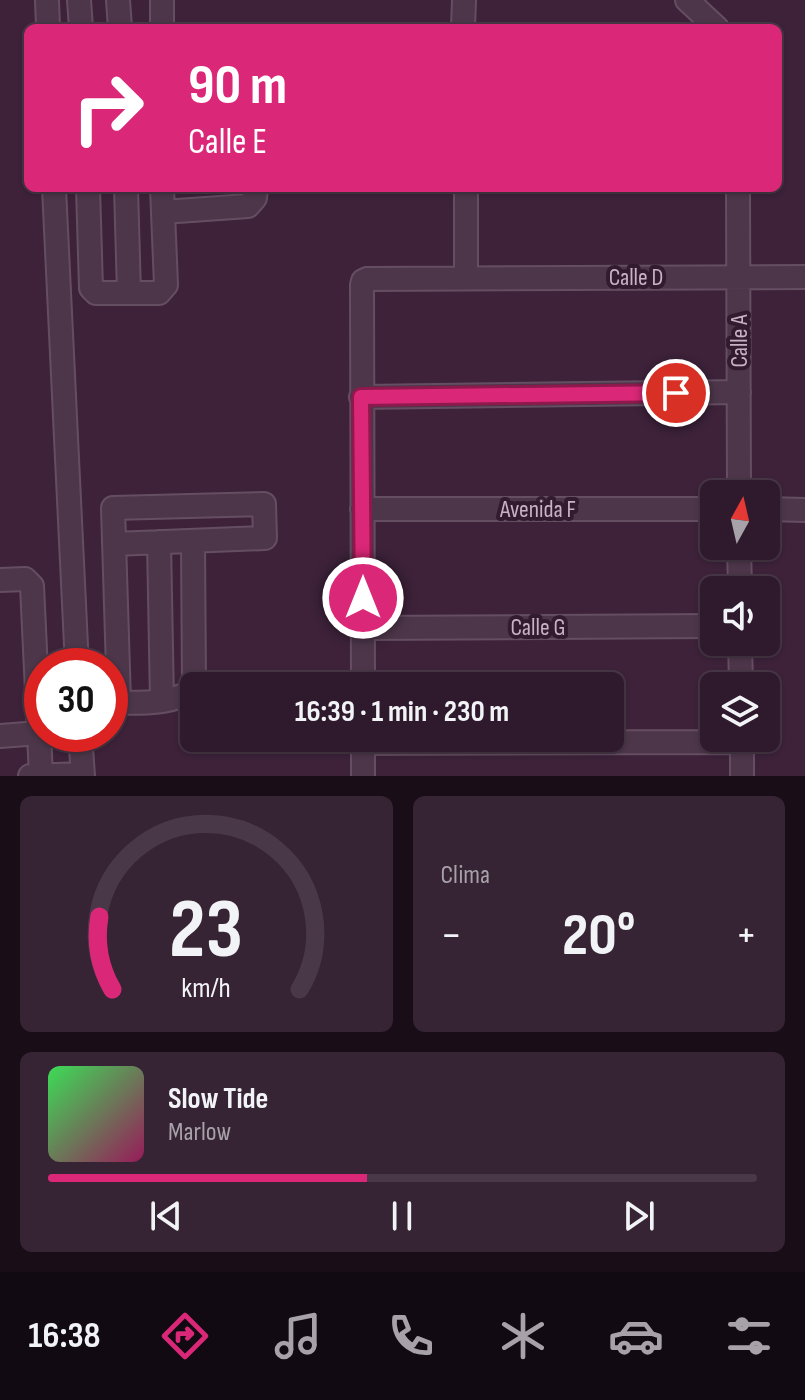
<!DOCTYPE html>
<html lang="es">
<head>
<meta charset="utf-8">
<style>
  :root { --surface:#2e1a2c; --page:#362334; --text:#f1f3f6; --muted:#a7a1a9; --line:#493848; --accent:#db2777 }
  body { margin:0; font-family:"Sofia Sans Condensed",sans-serif; background:var(--page); color:var(--text); height:100vh; display:flex; flex-direction:column; font-size:30px; white-space:nowrap }
  * { box-sizing:border-box; margin:0 }
  p { font-size:26px; color:var(--muted) }
  .icon { flex:none; width:44px; height:44px; fill:none; stroke:currentColor; stroke-width:2; stroke-linecap:round; stroke-linejoin:round }
  .map { position:relative; height:776px; overflow:hidden }
  .drawer { display:flex; flex-direction:column; gap:20px; padding:20px; background:#190e18; flex:1 }
  .drawer>* { flex:none }
  .top-card { position:absolute; left:24px; top:24px; width:758px; height:168px; border-radius:12px; box-shadow:0 2px 6px #0004,0 0 0 2px var(--line); background:#db2777; color:#fff; overflow:hidden }
  .needle { width:52px; rotate:8deg }
  .buttons { position:absolute; left:700px; top:480px; display:grid; gap:16px }
  .buttons a { display:grid; place-items:center; width:80px; height:80px; border-radius:12px; background:var(--surface); box-shadow:0 2px 6px #0004,0 0 0 2px var(--line); font-size:40px }
  .speed { position:absolute; left:24px; top:648px; display:flex; gap:16px; font-size:40px; font-weight:700; text-align:center }
  .speed>* { display:grid; place-content:center; width:104px; height:104px; border-radius:50%; background:var(--surface); box-shadow:0 2px 6px #0004,0 0 0 2px var(--line); line-height:1 }
  .speed .limit { border:12px solid #d22; background:#fff; color:#111 }
  .pin { position:absolute; display:grid; place-items:center; width:68px; height:68px; color:#fff; margin:-34px; border:4px solid #fff; border-radius:50%; box-shadow:0 2px 8px #0007 }
  .me { position:absolute; width:88px; margin:-44px; rotate:0deg; stroke-linejoin:round; filter:drop-shadow(0 0 6px #0008) }
  .turn { display:flex; align-items:center; gap:28px; height:168px; padding:0 32px; font-size:36px }
  .turn .icon { width:104px; height:104px; stroke-width:2.5 }
  .turn b { display:block; font-size:56px; line-height:68px }
  .big { font-size:60px; font-weight:700; line-height:1.1 }
  .drawer .tile { flex:1; display:flex; flex-direction:column; justify-content:center; gap:12px; min-width:0; padding:0 28px; border-radius:12px; background:var(--page) }
  .drawer .dial { align-items:center; gap:0 }
  .dial svg { height:208px; overflow:visible; fill:none; stroke:var(--line); stroke-width:7; stroke-linecap:round; text-anchor:middle }
  .dial text { fill:var(--text); stroke:none }
  .song { display:flex; align-items:center; gap:24px }
  .cover { width:96px; height:96px; border-radius:12px; background:linear-gradient(135deg,hsl(130 70% 55%),hsl(330 70% 35%)) }
  .played { height:8px; border-radius:4px; background:linear-gradient(90deg,var(--accent) 45%,var(--line) 45%) }
  .keys { display:flex; justify-content:space-around; direction:ltr }
  .heat { display:flex; justify-content:space-between; align-items:center; font-size:44px; direction:ltr }
  .drawer .tiles { flex:1; display:grid; gap:20px; grid-template-columns:1fr 1fr }
  .tile:last-child { grid-column:span 2 }
  .trip { position:absolute; left:180px; top:672px; width:444px; height:80px; border-radius:12px; background:var(--surface); box-shadow:0 2px 6px #0004,0 0 0 2px var(--line); font-weight:700; line-height:80px; text-align:center }
  .menu { display:flex; height:128px; justify-content:space-around; align-items:center; background:#120a12; color:var(--muted) }
  .menu .icon { width:56px; height:56px }
  .menu .selected { color:var(--accent) }
  .menu b { font-size:36px; color:var(--text) }
  .map>svg:first-child { display:block }
</style>
</head>
<body>
<div class="map">
<svg width="805" height="776" viewBox="0 0 805 776">
  <rect width="100%" height="100%" fill="#3d223a"/>
  <g fill="none" stroke-linecap="round" stroke-linejoin="round">
    <defs>
      <path id="minor" d="M47,0L48,28
        M79,0L81,28
        M118,0L120,28
        M162,0V28
        M687,0L717,28
        M463,28L464,0
        M54,188L77,666
        M88,188L91,288L96,293H159L166,285L162,188
        M126,188L129,293
        M466,188V277
        M738,188L739,494
        M163,212L248,206L255,198L256,188
        M361,397L739,392
        M362,509H714
        M766,509L805,510
        M159,542L162,701
        M114,544L265,538L264,504L113,508L119,702
        M739,546L740,590
        M0,580L25,579L32,586L41,776
        M363,628L714,626
        M740,642L741,686
        M363,686L362,285L363,281L367,279L805,277
        M110,703C137,702 171,706 194,689L193,541
        M80,734L83,776
        M0,736L39,733
        M363,738V776
        M742,738V776
        M363,743L742,742
        M30,776L82,774"/>
    </defs>
    <use href="#minor" stroke="#654e62" stroke-width="26"/>
    <use href="#minor" stroke="#4d364a" stroke-width="22"/>
  </g>
  <g fill="none" stroke-linecap="round" stroke-linejoin="round">
    <defs>
      <path id="route" d="M363,598L361,397L676,393"/>
    </defs>
    <use href="#route" stroke="#8e194d" stroke-width="20"/>
    <use href="#route" stroke="#db2777" stroke-width="14"/>
  </g>
  <g text-anchor="middle" stroke-width="8" stroke-linejoin="round" paint-order="stroke">
    <g font-size="24" fill="#c9b1c5" stroke="#321b2f">
      <text x="636" y="285">Calle D</text>
      <text transform="translate(739 341) rotate(-90)" y="8">Calle A</text>
      <text x="538" y="517">Avenida F</text>
      <text x="538" y="635">Calle G</text>
    </g>
  </g>
</svg>
<div class="buttons">
<a><svg class="needle" viewBox="-14 -14 28 28"><path d="M0-13l5 13h-10z" fill="#e53935"/><path d="M0 13l5-13h-10z" fill="#a7a1a9"/></svg></a>
<a><svg class="icon" aria-label="sound" viewBox="0 0 24 24"><path d="M4 9h4l5-4v14l-5-4H4zM17 9q2 3 0 6"/></svg></a>
<a><svg class="icon" aria-label="layers" viewBox="0 0 24 24"><path d="M12 4l9 5-9 5-9-5zM3 14l9 5 9-5"/></svg></a>
</div>
<div class="speed"><div class="limit">30</div></div>
<div class="pin" style="left:676px;top:393px;background:#d93025"><svg class="icon" aria-label="arrive" viewBox="0 0 24 24"><path d="M6 21V4h12l-3 4 3 4H6"/></svg></div>
<svg class="me" style="left:363px;top:598px" viewBox="-20 -20 40 40"><circle r="17" fill="#db2777" stroke="#fff" stroke-width="3"/><path d="M0-11L8 9 0 5-8 9z" fill="#fff"/></svg>
<div class="trip">16:39 · 1 min · 230 m</div>
<div class="top-card">
<div class="turn"><svg class="icon" aria-label="right" viewBox="0 0 24 24"><path d="M7 20v-9h11M14 6l5 5-5 5"/></svg><div><b>90 m</b>Calle E</div></div>
</div>
</div>
<section class="drawer">
<div class="tiles">
<div class="tile dial"><svg viewBox="0 0 100 80">
<path d="M14 69A42 42 0 1 1 86 69"/>
<path d="M14 69A42 42 0 0 1 9 41" stroke="#db2777"/>
<text x="50" y="56" font-size="32" font-weight="700">23</text>
<text x="50" y="72" font-size="11">km/h</text>
</svg></div>
<div class="tile"><p>Clima</p>
<div class="heat"><a>−</a><b class="big">20°</b><a>+</a></div>
</div>
<div class="tile">
<div class="song"><i class="cover"></i><div><b>Slow Tide</b><p>Marlow</p></div></div>
<div class="played"></div>
<div class="keys"><svg class="icon" aria-label="previous" viewBox="0 0 24 24"><path d="M18 5L8 12l10 7zM5 5v14"/></svg><svg class="icon" aria-label="pause" viewBox="0 0 24 24"><path d="M8 5v14M16 5v14"/></svg><svg class="icon" aria-label="next" viewBox="0 0 24 24"><path d="M6 5l10 7-10 7zM19 5v14"/></svg></div>
</div>
</div>
</section>
<nav class="menu">
<b>16:38</b>
<svg class="icon selected" aria-label="directions" viewBox="0 0 24 24"><path d="M12 3l9 9-9 9-9-9zM9 14v-3h6M13 9l2 2-2 2"/></svg>
<svg class="icon" aria-label="music" viewBox="0 0 24 24"><path d="M9 18V5l10-2v13"/><circle cx="6" cy="18" r="3"/><circle cx="16" cy="16" r="3"/></svg>
<svg class="icon" aria-label="phone" viewBox="0 0 24 24"><path d="M5 4h4l2 5-3 2q2 4 5 5l2-3 5 2v4C11 20 4 13 5 4z"/></svg>
<svg class="icon" aria-label="climate" viewBox="0 0 24 24"><path d="M12 3v18M4 7l16 10M4 17L20 7"/></svg>
<svg class="icon" aria-label="car" viewBox="0 0 24 24"><path d="M5 17H2v-5l4-1 3-4h7l3 4 3 1v5h-3M9 17h6M6 11h13"/><circle cx="7" cy="17" r="2"/><circle cx="17" cy="17" r="2"/></svg>
<svg class="icon" aria-label="filters" viewBox="0 0 24 24"><path d="M4 7h16M4 17h16"/><circle cx="9" cy="7" r="2"/><circle cx="15" cy="17" r="2"/></svg>
</nav>
</body>
</html>
